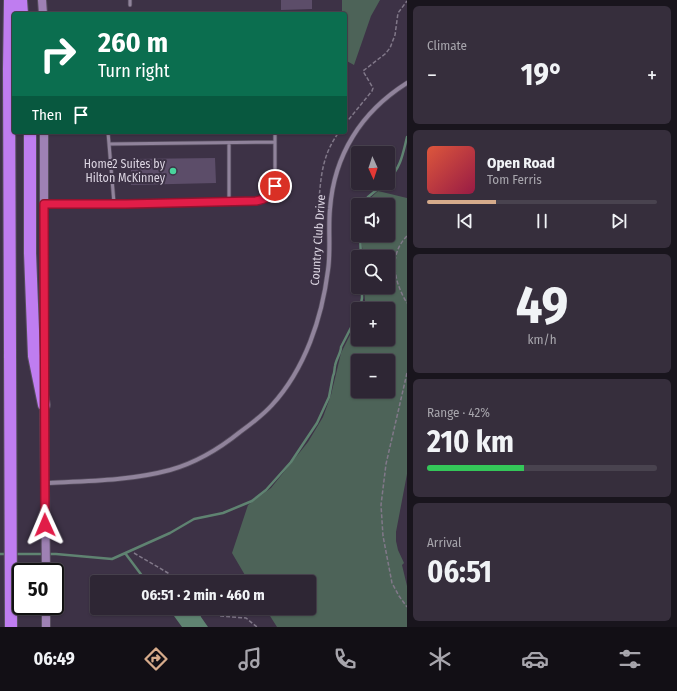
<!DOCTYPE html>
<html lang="en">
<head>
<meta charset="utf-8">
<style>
  :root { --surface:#2e2634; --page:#362e3c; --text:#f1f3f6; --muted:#a7a5ac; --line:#49434f; --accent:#d6ab8b }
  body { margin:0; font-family:"Fira Sans Condensed",sans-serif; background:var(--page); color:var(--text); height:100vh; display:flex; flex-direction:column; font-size:15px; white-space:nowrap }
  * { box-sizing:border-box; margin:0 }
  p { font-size:13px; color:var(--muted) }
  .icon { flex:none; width:22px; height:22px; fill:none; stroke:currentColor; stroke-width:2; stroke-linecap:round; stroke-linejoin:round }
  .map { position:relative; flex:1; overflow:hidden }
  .side { display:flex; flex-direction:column; gap:6px; padding:6px; background:#19151d; width:270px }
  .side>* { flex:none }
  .guide { position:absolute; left:12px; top:12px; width:335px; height:122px; border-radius:4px; box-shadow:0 1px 3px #0004,0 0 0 1px var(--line); background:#0b6e4f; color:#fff; overflow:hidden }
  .needle { width:26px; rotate:177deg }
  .fabs { position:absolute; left:351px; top:146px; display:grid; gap:8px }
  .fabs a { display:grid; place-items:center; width:44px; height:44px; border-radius:4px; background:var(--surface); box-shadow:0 1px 3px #0004,0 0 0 1px var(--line); font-size:20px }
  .speed { position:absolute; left:12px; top:563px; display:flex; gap:8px; font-size:20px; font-weight:700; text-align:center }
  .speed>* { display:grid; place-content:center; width:52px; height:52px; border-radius:50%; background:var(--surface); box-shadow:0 1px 3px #0004,0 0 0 1px var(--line); line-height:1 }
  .speed .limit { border:2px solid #111; border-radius:6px; background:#fff; color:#111 }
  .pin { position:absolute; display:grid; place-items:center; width:34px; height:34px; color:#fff; margin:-17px; border:2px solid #fff; border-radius:50%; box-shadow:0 1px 4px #0007 }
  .me { position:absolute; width:44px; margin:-22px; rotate:359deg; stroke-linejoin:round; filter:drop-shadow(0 0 3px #0008) }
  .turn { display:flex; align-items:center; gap:14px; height:84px; padding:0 20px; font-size:18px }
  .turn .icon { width:52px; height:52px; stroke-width:2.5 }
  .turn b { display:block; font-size:28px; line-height:34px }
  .then { display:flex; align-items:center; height:38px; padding:0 20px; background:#0003; gap:8px; font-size:15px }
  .big { font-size:30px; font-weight:700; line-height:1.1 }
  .side .card { flex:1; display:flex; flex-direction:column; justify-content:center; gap:6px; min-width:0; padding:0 14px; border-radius:6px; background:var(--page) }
  .side .dial { align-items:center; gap:0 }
  .dial b { font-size:52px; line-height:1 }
  .song { display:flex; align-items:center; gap:12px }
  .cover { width:48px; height:48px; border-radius:6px; background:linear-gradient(135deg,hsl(10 70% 55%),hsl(340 70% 35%)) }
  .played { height:4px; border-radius:2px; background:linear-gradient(90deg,var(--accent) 30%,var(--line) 30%) }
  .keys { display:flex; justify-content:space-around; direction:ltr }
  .heat { display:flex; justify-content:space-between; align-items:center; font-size:22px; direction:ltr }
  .charge { height:6px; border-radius:3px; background:linear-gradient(90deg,#34c759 42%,var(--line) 0) }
  .trip { position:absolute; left:90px; top:575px; width:226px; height:40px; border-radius:4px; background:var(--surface); box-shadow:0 1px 3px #0004,0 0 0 1px var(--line); font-weight:700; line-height:40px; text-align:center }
  .dock { display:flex; height:64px; justify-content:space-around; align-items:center; background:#120f15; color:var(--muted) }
  .dock .icon { width:28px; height:28px }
  .dock .selected { color:var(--accent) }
  .dock b { font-size:18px; color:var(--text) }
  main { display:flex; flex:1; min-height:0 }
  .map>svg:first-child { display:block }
</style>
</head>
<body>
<main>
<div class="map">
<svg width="407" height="627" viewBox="0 0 407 627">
  <rect width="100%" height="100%" fill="#3d3246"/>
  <path fill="#4d6358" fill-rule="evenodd" d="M342,0H380L371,16L354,65L345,60V14H342Z
    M378,191L407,198V474L396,532V541L398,550L404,563L402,565L407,586V627H277L265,608H309V582H249L232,553L248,505L271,488L308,442L323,417L331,395L341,353L358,319V339H388V309H362L365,301L364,287H388V257H363L361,235H388V205H365L366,202ZM358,361H388V391H358Z"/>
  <path fill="#5f8371" d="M156,608H198L201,617L208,627H182L174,616Z"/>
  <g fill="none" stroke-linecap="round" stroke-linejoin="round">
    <path stroke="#5f8371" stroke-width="2.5" d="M388,180C401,168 403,153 407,137
      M362,205L368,197L385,183
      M360,235L361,257
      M360,309L362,298V287
      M125,553L143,577L148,582
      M0,554H7
      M14,554H56L112,559L170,533L194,519L223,513L252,501L266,490L291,462L317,423L329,397L333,376C335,372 334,370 335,366C336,359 341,353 341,347L358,314"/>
  </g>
  <path fill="#5c4d69" d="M281,0H312V9L281,10Z
    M215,158L216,183L131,185V159Z"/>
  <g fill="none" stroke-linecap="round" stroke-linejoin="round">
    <defs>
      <path id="service" d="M130,0V5
        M108,132L114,203L126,204L256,201C266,199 274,196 275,185V132
        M229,143V201
        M109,144L275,142
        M44,204L114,203"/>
      <path id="minor" d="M45,483C87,481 129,481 170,470C195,463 219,449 240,432C251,424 263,415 272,405C305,369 322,318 328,270C331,250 328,229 330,209C334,155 361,112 407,83"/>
      <path id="secondary" d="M42,0L43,14
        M44,132V387
        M44,401L46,572
        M46,606V627"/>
      <path id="motorway" d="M10,0L9,69L11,627
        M21,0L22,14
        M30,132V253L34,356L44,405"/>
    </defs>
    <use href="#service" stroke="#574e5f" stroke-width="4.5"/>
    <use href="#minor" stroke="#574e5f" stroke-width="5.5"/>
    <use href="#secondary" stroke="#574e5f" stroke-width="10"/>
    <use href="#motorway" stroke="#574e5f" stroke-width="14"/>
    <path stroke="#817889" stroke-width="1.5" stroke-dasharray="4 2" stroke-linecap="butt" d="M345,124L372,91L373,88L363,71L385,54L390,48L395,35L398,13L407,1
      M319,200C321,174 323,154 339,132
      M407,236C388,255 394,282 407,303
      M407,373L386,464L381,505L383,536L392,583L399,596L407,607
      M134,553L168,573L179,582
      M204,608L220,616L246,618L257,627"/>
    <use href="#service" stroke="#90839b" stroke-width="3"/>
    <use href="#minor" stroke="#90839b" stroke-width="4"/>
    <use href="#secondary" stroke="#9e81b4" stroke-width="8"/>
    <use href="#motorway" stroke="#bf7df0" stroke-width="12"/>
  </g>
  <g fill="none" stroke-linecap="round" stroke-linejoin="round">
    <defs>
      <path id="route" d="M45,525L44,204H126L256,201C266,199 273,196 275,186"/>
    </defs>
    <use href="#route" stroke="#92132f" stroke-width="10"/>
    <use href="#route" stroke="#e11d48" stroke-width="7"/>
  </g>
  <circle fill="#49d49c" stroke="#3d3246" stroke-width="1.5" cx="173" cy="171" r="4"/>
  <g text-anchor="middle" stroke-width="4" stroke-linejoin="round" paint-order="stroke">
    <g font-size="12" fill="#dbd4e1" stroke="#3d3246" text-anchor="end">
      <text x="165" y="168">Home2 Suites by<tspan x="165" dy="14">Hilton McKinney</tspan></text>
    </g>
    <g font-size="12" fill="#dbd4e1" stroke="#3d3246">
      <text transform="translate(318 240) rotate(-86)" y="4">Country Club Drive</text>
    </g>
  </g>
</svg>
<div class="fabs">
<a><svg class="needle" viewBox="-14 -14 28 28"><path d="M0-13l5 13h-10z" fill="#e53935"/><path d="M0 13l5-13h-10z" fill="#a7a5ac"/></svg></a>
<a><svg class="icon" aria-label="sound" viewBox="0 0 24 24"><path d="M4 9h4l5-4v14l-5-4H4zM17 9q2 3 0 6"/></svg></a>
<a><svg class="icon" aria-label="search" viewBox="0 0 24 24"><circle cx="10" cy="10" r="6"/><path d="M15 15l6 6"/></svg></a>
<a>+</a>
<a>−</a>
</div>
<div class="speed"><div class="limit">50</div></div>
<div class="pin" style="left:275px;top:186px;background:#d93025"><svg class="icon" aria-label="arrive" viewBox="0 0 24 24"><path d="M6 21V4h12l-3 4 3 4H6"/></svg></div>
<svg class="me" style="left:45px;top:525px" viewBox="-20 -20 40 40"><path d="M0-17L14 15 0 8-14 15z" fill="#e11d48" stroke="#fff" stroke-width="4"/></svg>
<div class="trip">06:51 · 2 min · 460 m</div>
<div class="guide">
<div class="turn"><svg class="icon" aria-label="right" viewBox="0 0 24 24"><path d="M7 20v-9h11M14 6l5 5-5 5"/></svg><div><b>260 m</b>Turn right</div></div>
<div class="then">Then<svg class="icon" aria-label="arrive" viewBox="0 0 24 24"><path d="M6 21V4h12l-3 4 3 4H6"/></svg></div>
</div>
</div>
<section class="side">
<div class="card"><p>Climate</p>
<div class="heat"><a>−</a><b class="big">19°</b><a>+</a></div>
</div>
<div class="card">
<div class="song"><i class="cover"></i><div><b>Open Road</b><p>Tom Ferris</p></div></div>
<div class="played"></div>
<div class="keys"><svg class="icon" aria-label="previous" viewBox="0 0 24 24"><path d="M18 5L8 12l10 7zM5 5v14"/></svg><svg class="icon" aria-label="pause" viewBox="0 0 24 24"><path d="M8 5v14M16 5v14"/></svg><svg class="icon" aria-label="next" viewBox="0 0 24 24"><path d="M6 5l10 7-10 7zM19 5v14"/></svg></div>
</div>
<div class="card dial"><b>49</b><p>km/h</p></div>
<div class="card"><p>Range · 42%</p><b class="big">210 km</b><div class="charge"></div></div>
<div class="card"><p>Arrival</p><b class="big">06:51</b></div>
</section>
</main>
<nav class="dock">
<b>06:49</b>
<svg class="icon selected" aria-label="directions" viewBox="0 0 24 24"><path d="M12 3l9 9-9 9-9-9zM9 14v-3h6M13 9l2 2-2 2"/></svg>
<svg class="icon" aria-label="music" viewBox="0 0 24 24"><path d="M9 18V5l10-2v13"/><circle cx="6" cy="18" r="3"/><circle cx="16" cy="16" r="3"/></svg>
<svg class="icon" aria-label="phone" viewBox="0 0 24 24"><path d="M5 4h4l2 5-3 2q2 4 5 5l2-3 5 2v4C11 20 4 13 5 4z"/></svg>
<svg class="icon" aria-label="climate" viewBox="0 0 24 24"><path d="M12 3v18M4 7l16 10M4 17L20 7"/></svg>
<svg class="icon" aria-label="car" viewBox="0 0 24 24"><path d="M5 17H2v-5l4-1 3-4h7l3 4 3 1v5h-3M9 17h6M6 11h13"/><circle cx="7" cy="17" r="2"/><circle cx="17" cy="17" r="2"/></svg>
<svg class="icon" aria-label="filters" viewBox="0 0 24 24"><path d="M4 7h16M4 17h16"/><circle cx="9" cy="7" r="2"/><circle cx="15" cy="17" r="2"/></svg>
</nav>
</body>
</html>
